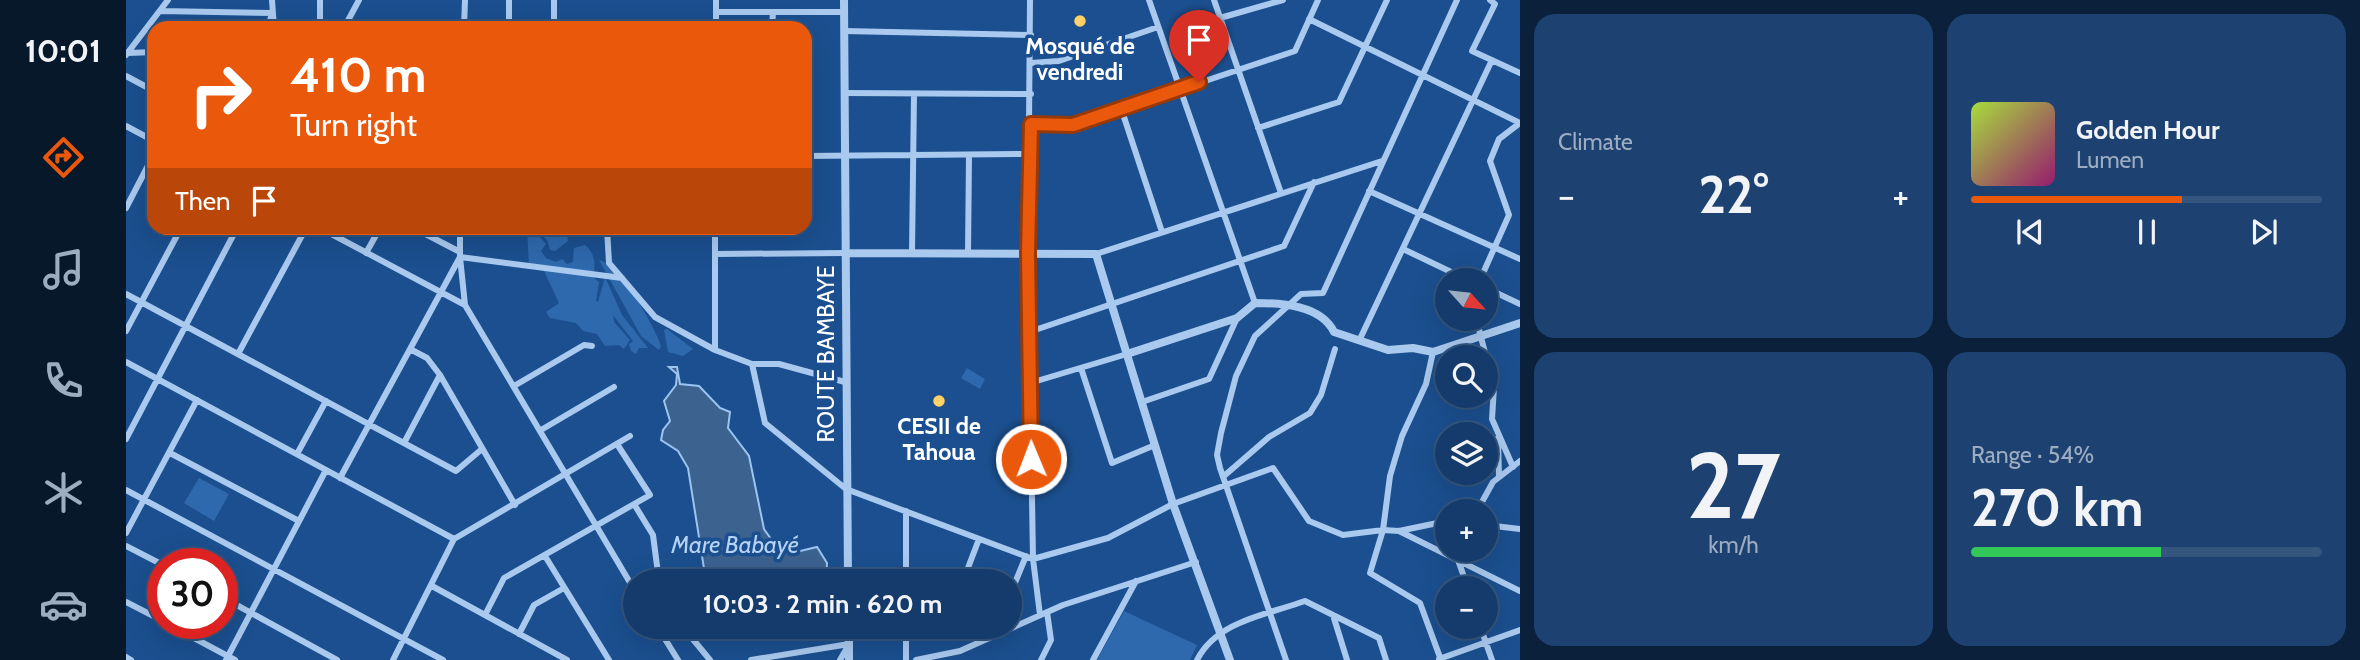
<!DOCTYPE html>
<html lang="en">
<head>
<meta charset="utf-8">
<style>
  :root { --surface:#143b6b; --page:#1d4271; --text:#f1f3f6; --muted:#9dadc1; --line:#33557e; --accent:#ea580c }
  body { margin:0; font-family:Cabin,sans-serif; background:var(--page); color:var(--text); height:100vh; display:flex; flex-direction:column; font-size:26px; white-space:nowrap }
  * { box-sizing:border-box; margin:0 }
  p { font-size:23px; color:var(--muted) }
  .icon { flex:none; width:38px; height:38px; fill:none; stroke:currentColor; stroke-width:2; stroke-linecap:round; stroke-linejoin:round }
  .map { position:relative; flex:1; overflow:hidden }
  .side { display:flex; flex-direction:column; gap:14px; padding:14px; background:#0b203b; width:840px }
  .side>* { flex:none }
  .banner { position:absolute; left:21px; top:21px; width:665px; height:214px; border-radius:21px; box-shadow:0 7px 28px #0002,0 0 0 2px var(--line); background:#ea580c; color:#fff; overflow:hidden }
  .needle { width:46px; rotate:117deg }
  .controls { position:absolute; left:1309px; top:268px; display:grid; gap:14px }
  .controls a { display:grid; place-items:center; width:63px; height:63px; border-radius:50%; background:var(--surface); box-shadow:0 7px 28px #0002,0 0 0 2px var(--line); font-size:35px }
  .speed { position:absolute; left:21px; top:548px; display:flex; gap:14px; font-size:35px; font-weight:700; text-align:center }
  .speed>* { display:grid; place-content:center; width:91px; height:91px; border-radius:50%; background:var(--surface); box-shadow:0 7px 28px #0002,0 0 0 2px var(--line); line-height:1 }
  .speed .limit { border:10px solid #d22; background:#fff; color:#111 }
  .pin { position:absolute; display:grid; place-items:center; width:60px; height:60px; color:#fff; margin:-72px -30px; border-radius:50% 50% 50% 0; rotate:-45deg; box-shadow:0 0 7px #0007 }
  .pin .icon { rotate:45deg }
  .me { position:absolute; width:77px; margin:-38px; rotate:359deg; stroke-linejoin:round; filter:drop-shadow(0 0 5px #0008) }
  .turn { display:flex; align-items:center; gap:24px; height:147px; padding:0 28px; font-size:32px }
  .turn .icon { width:91px; height:91px; stroke-width:2.5 }
  .turn b { display:block; font-size:49px; line-height:60px }
  .then { display:flex; align-items:center; height:66px; padding:0 28px; background:#0003; gap:14px; font-size:26px }
  .big { font-size:52px; font-weight:700; line-height:1.1 }
  .side .card { flex:1; display:flex; flex-direction:column; justify-content:center; gap:10px; min-width:0; padding:0 24px; border-radius:21px; background:var(--page) }
  .side .dial { align-items:center; gap:0 }
  .dial b { font-size:91px; line-height:1 }
  .song { display:flex; align-items:center; gap:21px }
  .cover { width:84px; height:84px; border-radius:10px; background:linear-gradient(135deg,hsl(80 70% 55%),hsl(320 70% 35%)) }
  .played { height:7px; border-radius:4px; background:linear-gradient(90deg,var(--accent) 60%,var(--line) 60%) }
  .keys { display:flex; justify-content:space-around; direction:ltr }
  .heat { display:flex; justify-content:space-between; align-items:center; font-size:38px; direction:ltr }
  .charge { height:10px; border-radius:5px; background:linear-gradient(90deg,#34c759 54%,var(--line) 0) }
  .side .tiles { flex:1; display:grid; gap:14px; grid-template-columns:repeat(2,1fr) }
  .trip { position:absolute; left:497px; top:569px; width:399px; height:70px; border-radius:35px; background:var(--surface); box-shadow:0 7px 28px #0002,0 0 0 2px var(--line); font-weight:700; line-height:70px; text-align:center }
  main { display:flex; flex:1; min-height:0 }
  .tabs { display:flex; flex-direction:column; width:126px; justify-content:space-around; align-items:center; background:#08182b; color:var(--muted) }
  .tabs .icon { width:49px; height:49px }
  .tabs .on { color:var(--accent) }
  .tabs b { font-size:32px; color:var(--text) }
  .map>svg:first-child { display:block }
</style>
</head>
<body>
<main>
<nav class="tabs">
<b>10:01</b>
<svg class="icon on" aria-label="directions" viewBox="0 0 24 24"><path d="M12 3l9 9-9 9-9-9zM9 14v-3h6M13 9l2 2-2 2"/></svg>
<svg class="icon" aria-label="music" viewBox="0 0 24 24"><path d="M9 18V5l10-2v13"/><circle cx="6" cy="18" r="3"/><circle cx="16" cy="16" r="3"/></svg>
<svg class="icon" aria-label="phone" viewBox="0 0 24 24"><path d="M5 4h4l2 5-3 2q2 4 5 5l2-3 5 2v4C11 20 4 13 5 4z"/></svg>
<svg class="icon" aria-label="climate" viewBox="0 0 24 24"><path d="M12 3v18M4 7l16 10M4 17L20 7"/></svg>
<svg class="icon" aria-label="car" viewBox="0 0 24 24"><path d="M5 17H2v-5l4-1 3-4h7l3 4 3 1v5h-3M9 17h6M6 11h13"/><circle cx="7" cy="17" r="2"/><circle cx="17" cy="17" r="2"/></svg>
</nav>
<div class="map">
<svg width="1394" height="660" viewBox="0 0 1394 660">
  <rect width="100%" height="100%" fill="#1b4f8f"/>
  <path fill="#2e69ad" d="M401,228H406L420,244L415,251L420,258L430,262L436,259L441,264L447,262L448,248L459,245C469,253 470,265 467,277L473,282L470,301L472,302L479,277L496,315L522,348H513L510,354L505,351L503,344L507,341L487,315L488,322L504,340L498,349L493,345L479,346L471,334L457,331L450,323L424,318L420,312L433,303L418,271L403,267Z
    M408,228H440L442,241L429,251L424,250L421,240Z
    M473,260C493,264 529,326 535,346L533,350L515,336Z
    M541,329L567,349L557,356L542,352L538,330Z
    M841,368L859,379L854,389L835,378Z
    M73,478L103,494L88,521L58,503Z
    M998,611L1071,645L1064,660H971Z"/>
  <path fill="#3c6290" stroke="#9cc4f0" stroke-width="2" d="M543,367H551L554,384L573,386L594,408L604,412L602,428L623,456L638,529L650,546L666,553L691,547L701,563L700,581H580L562,468L552,451L535,440L537,430L544,421L538,401L550,385L551,374Z"/>
  <g fill="none" stroke-linecap="round" stroke-linejoin="round">
    <path stroke="#a9c9ee" stroke-width="6" d="M146,0L148,28
      M194,0V28
      M383,0V28
      M904,0L902,253L907,559L914,615
      M1023,0L1129,303
      M1088,0L1155,193
      M1364,0L1369,4L1346,51L1394,73
      M34,11L146,13L142,28
      M590,12H718
      M1094,18L1157,0
      M1183,19L1394,123
      M218,28L233,0
      M290,28H293
      M338,28L339,0
      M428,28V0
      M590,28V0
      M646,28L647,12
      M718,31L905,35
      M2,53L28,52
      M0,55L42,0
      M905,63L933,61L1032,27
      M0,76L28,91
      M718,93L905,94
      M995,108L1036,232
      M905,124L947,125L1169,51L1192,0
      M0,126L28,141
      M1132,128L1213,102L1261,0
      M679,156L904,154
      M1243,191L1394,259
      M0,208L28,154
      M194,228L339,305L509,591
      M288,228L334,252
      M334,228V257L339,305
      M481,228L483,263L529,317L589,350L626,364H653L719,382
      M1277,249L1342,280
      M240,253L254,228
      M786,253L788,94
      M842,253L843,155
      M589,254L719,253
      M970,254L1256,161
      M1354,280L1383,215L1364,161L1373,139L1394,123
      M1360,288L1394,304
      M0,294L330,471L356,449
      M1350,318L1368,387L1366,419L1387,467
      M0,331L55,228
      M903,332L1158,246L1188,182
      M1233,341L1366,60
      M284,349L301,358L314,375L389,505
      M589,350V228
      M1307,352L1300,384L1276,436L1264,476L1257,530L1244,573L1294,603L1315,660
      M112,354L180,228
      M0,362L328,539
      M626,364L639,423L720,489L907,559L982,538L1047,504L1147,468L1183,521L1217,535L1257,530L1273,531L1321,521
      M955,368L986,463L1029,445
      M904,383L1001,354
      M388,386L458,345L466,346
      M1016,402L1083,379L1111,318
      M415,430L488,387
      M1372,438L1373,477
      M0,439L111,228
      M278,443L314,375
      M44,453L173,521
      M171,454L200,401
      M1098,476L1143,437L1184,413L1195,395L1209,349
      M214,478L334,257L496,278
      M0,490L317,660
      M508,504L527,535L533,581
      M780,511V581
      M1351,511L1367,482L1394,461
      M1360,525L1394,529
      M1273,531L1394,591
      M0,533L71,400
      M0,546L37,565
      M1333,550L1332,560L1342,588
      M419,556L483,660
      M837,581L853,539
      M306,586L441,660
      M884,595L900,556
      M96,597L211,660
      M0,602L37,621
      M359,615L378,578L524,495L491,444
      M1207,615L1221,660
      M40,623L109,660
      M531,626L552,660
      M556,626L584,660
      M1354,626L1366,660
      M393,634L408,605L438,588
      M0,657L5,660
      M1313,659L1394,630
      M100,660L200,470
      M267,660L328,539L504,436
      M625,660L723,644
      M714,660L722,646
      M780,660V626
      M790,660L834,651L937,605L1070,562
      M915,660L925,640L921,612
      M967,660L1010,581
      M1071,660C1091,621 1140,615 1179,601L1253,638L1260,660
      M1160,660L1094,468L1091,455L1095,433L1110,376L1129,336L1175,294L1197,293L1331,0"/>
    <path stroke="#a9c9ee" stroke-width="8" d="M718,0L722,581
      M719,253L970,254L1047,504L1104,660
      M1001,354L1111,318L1129,303C1155,303 1195,305 1208,332L1262,350L1287,348L1307,352L1394,323
      M723,626V660"/>
  </g>
  <g fill="none" stroke-linecap="round" stroke-linejoin="round">
    <defs>
      <path id="route" d="M905,459L902,253L905,124L947,125L1073,82"/>
    </defs>
    <use href="#route" stroke="#983908" stroke-width="18"/>
    <use href="#route" stroke="#ea580c" stroke-width="12"/>
  </g>
  <g fill="#ffd166" stroke="#1b4f8f" stroke-width="2.5">
    <circle cx="954" cy="21" r="7"/>
    <circle cx="813" cy="401" r="7"/>
  </g>
  <g text-anchor="middle" stroke-width="7" stroke-linejoin="round" paint-order="stroke">
    <g font-size="23" font-weight="bold" fill="#fff" stroke="#1b4f8f">
      <text x="954" y="54">Mosqué de<tspan x="954" dy="26">vendredi</tspan></text>
      <text x="813" y="434">CESII de<tspan x="813" dy="26">Tahoua</tspan></text>
    </g>
    <g font-size="23" fill="#fff" stroke="#1b4f8f">
      <text transform="translate(700 354) rotate(-90)" y="8">ROUTE BAMBAYE</text>
    </g>
    <g font-size="24" font-style="italic" fill="#b5d3f5" stroke="#1b4f8f">
      <text x="609" y="553">Mare Babayé</text>
    </g>
  </g>
</svg>
<div class="controls">
<a><svg class="needle" viewBox="-14 -14 28 28"><path d="M0-13l5 13h-10z" fill="#e53935"/><path d="M0 13l5-13h-10z" fill="#9dadc1"/></svg></a>
<a><svg class="icon" aria-label="search" viewBox="0 0 24 24"><circle cx="10" cy="10" r="6"/><path d="M15 15l6 6"/></svg></a>
<a><svg class="icon" aria-label="layers" viewBox="0 0 24 24"><path d="M12 4l9 5-9 5-9-5zM3 14l9 5 9-5"/></svg></a>
<a>+</a>
<a>−</a>
</div>
<div class="speed"><div class="limit">30</div></div>
<div class="pin" style="left:1073px;top:82px;background:#d93025"><svg class="icon" aria-label="arrive" viewBox="0 0 24 24"><path d="M6 21V4h12l-3 4 3 4H6"/></svg></div>
<svg class="me" style="left:905px;top:459px" viewBox="-20 -20 40 40"><circle r="17" fill="#ea580c" stroke="#fff" stroke-width="3"/><path d="M0-11L8 9 0 5-8 9z" fill="#fff"/></svg>
<div class="trip">10:03 · 2 min · 620 m</div>
<div class="banner">
<div class="turn"><svg class="icon" aria-label="right" viewBox="0 0 24 24"><path d="M7 20v-9h11M14 6l5 5-5 5"/></svg><div><b>410 m</b>Turn right</div></div>
<div class="then">Then<svg class="icon" aria-label="arrive" viewBox="0 0 24 24"><path d="M6 21V4h12l-3 4 3 4H6"/></svg></div>
</div>
</div>
<section class="side">
<div class="tiles">
<div class="card"><p>Climate</p>
<div class="heat"><a>−</a><b class="big">22°</b><a>+</a></div>
</div>
<div class="card">
<div class="song"><i class="cover"></i><div><b>Golden Hour</b><p>Lumen</p></div></div>
<div class="played"></div>
<div class="keys"><svg class="icon" aria-label="previous" viewBox="0 0 24 24"><path d="M18 5L8 12l10 7zM5 5v14"/></svg><svg class="icon" aria-label="pause" viewBox="0 0 24 24"><path d="M8 5v14M16 5v14"/></svg><svg class="icon" aria-label="next" viewBox="0 0 24 24"><path d="M6 5l10 7-10 7zM19 5v14"/></svg></div>
</div>
<div class="card dial"><b>27</b><p>km/h</p></div>
<div class="card"><p>Range · 54%</p><b class="big">270 km</b><div class="charge"></div></div>
</div>
</section>
</main>
</body>
</html>
